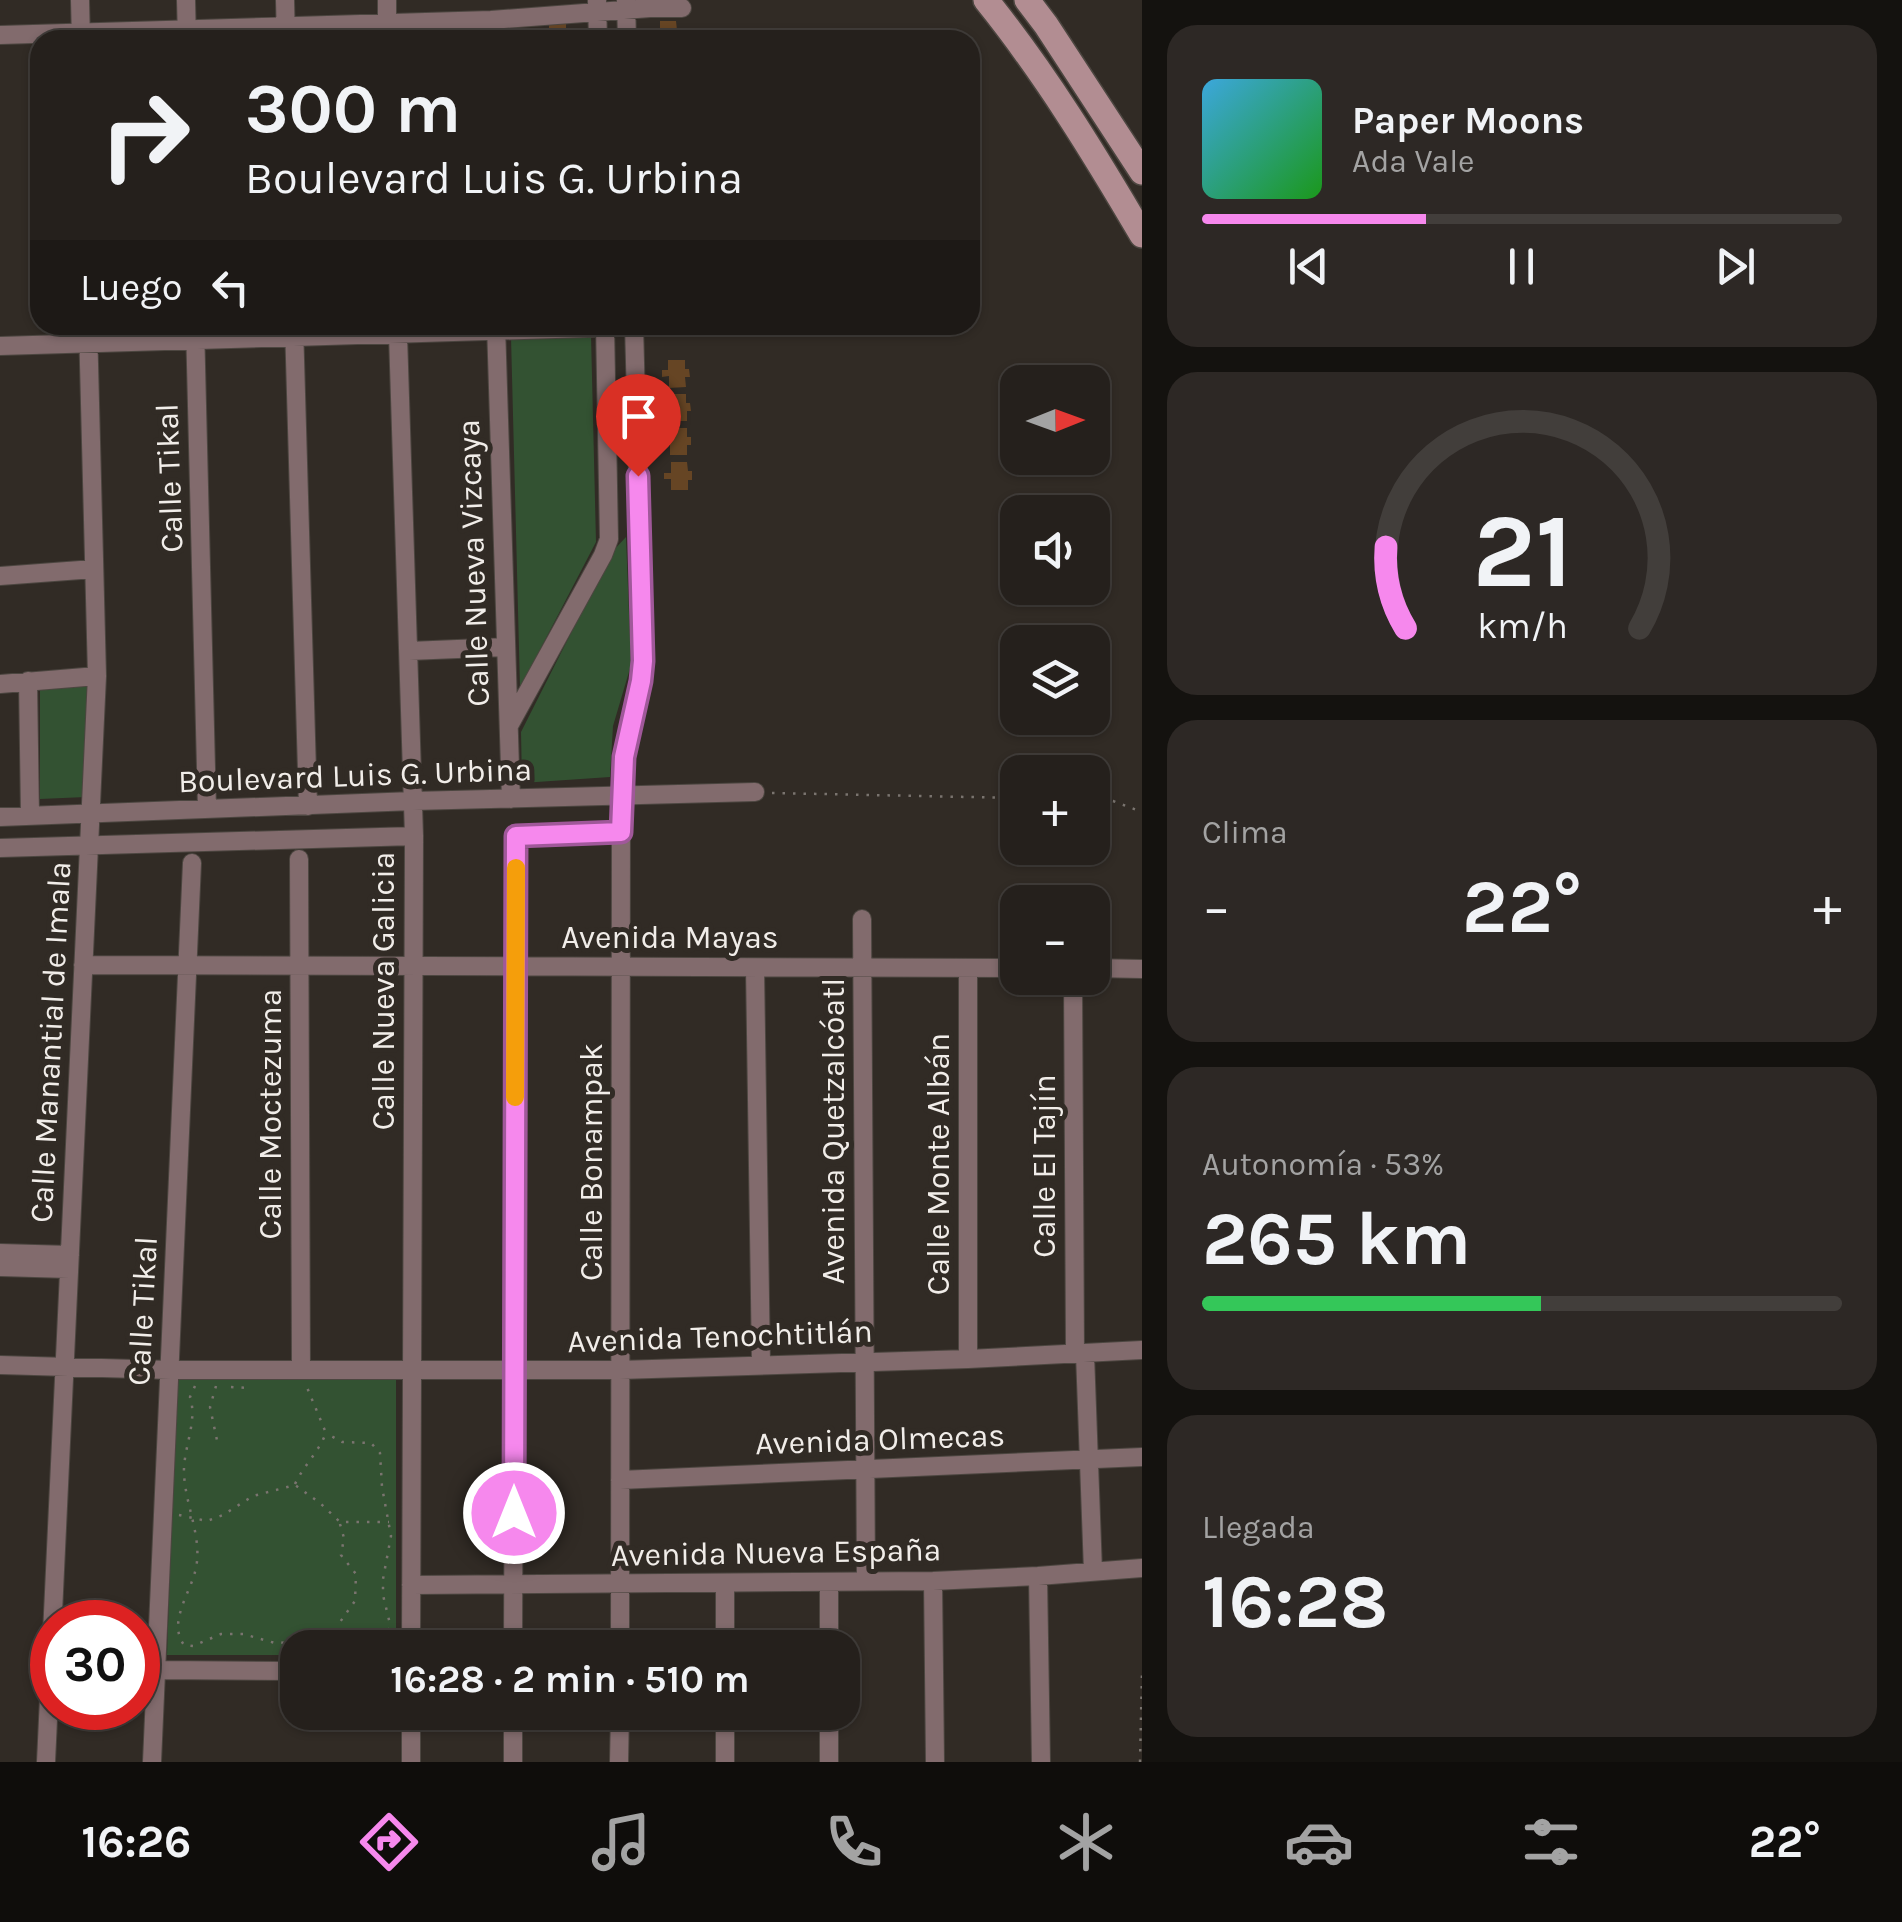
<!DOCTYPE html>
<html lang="es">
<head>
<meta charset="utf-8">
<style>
  :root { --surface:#25201c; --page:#2d2825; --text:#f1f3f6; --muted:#a3a3a3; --line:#423e3b; --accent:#f688ed }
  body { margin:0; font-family:Karla,sans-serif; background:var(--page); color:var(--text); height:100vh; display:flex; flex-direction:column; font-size:38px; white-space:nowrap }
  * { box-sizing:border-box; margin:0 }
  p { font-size:32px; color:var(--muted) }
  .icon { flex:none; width:55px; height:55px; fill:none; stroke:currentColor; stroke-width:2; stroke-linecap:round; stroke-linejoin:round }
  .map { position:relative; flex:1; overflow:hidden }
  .side { display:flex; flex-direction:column; gap:25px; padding:25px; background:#14120f; width:760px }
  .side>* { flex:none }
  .top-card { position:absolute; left:30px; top:30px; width:950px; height:305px; border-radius:30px; box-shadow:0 2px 8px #0004,0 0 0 2px var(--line); background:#25201c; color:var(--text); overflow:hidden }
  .needle { width:65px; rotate:89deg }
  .tools { position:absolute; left:1000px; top:365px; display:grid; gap:20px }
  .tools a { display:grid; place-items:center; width:110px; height:110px; border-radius:20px; background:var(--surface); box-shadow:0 2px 8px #0004,0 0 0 2px var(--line); font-size:50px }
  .speed { position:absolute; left:30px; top:1600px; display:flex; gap:20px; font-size:50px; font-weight:700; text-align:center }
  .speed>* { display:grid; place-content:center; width:130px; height:130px; border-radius:50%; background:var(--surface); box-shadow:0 2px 8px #0004,0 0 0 2px var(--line); line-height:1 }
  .speed .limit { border:15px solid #d22; background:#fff; color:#111 }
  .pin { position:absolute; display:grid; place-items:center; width:85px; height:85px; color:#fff; margin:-102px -42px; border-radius:50% 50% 50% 0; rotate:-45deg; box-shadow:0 0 10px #0007 }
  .pin .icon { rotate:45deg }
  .me { position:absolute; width:110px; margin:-55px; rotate:0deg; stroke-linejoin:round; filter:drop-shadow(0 0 8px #0008) }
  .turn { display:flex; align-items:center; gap:35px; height:210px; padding:0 50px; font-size:45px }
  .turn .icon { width:130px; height:130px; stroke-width:2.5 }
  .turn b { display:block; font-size:70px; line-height:85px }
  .then { display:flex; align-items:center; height:95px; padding:0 50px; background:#0003; gap:20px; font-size:38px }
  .big { font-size:75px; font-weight:700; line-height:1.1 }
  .side .tile { flex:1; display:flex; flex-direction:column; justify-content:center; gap:15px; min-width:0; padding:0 35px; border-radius:30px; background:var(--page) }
  .side .dial { align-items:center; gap:0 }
  .dial svg { height:260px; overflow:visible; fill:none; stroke:var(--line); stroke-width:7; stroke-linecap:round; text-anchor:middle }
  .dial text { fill:var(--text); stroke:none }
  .song { display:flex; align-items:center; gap:30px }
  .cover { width:120px; height:120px; border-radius:15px; background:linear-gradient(135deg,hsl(200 70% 55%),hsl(120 70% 35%)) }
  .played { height:10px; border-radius:5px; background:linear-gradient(90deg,var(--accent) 35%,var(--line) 35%) }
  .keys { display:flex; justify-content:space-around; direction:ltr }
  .heat { display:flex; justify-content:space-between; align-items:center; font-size:55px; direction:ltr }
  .charge { height:15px; border-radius:8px; background:linear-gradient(90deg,#34c759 53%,var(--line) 0) }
  .trip { position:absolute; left:280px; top:1630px; width:580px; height:100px; border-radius:30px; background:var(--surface); box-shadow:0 2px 8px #0004,0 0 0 2px var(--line); font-weight:700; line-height:100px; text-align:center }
  .dock { display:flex; height:160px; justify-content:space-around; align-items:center; background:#0f0d0b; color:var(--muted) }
  .dock .icon { width:70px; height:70px }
  .dock .selected { color:var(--accent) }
  .dock b { font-size:45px; color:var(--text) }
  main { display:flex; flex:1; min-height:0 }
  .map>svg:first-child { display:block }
</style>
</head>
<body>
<main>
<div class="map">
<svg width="1142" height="1762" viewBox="0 0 1142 1762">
  <rect width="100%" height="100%" fill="#312b25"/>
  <path fill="#335232" d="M591,335L596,542L520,688L511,337Z
    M626,537L631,665L613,726L610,777L522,783L521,732L612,552Z
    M89,678L86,797L40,799V683Z
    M177,1373L396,1374V1647L298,1648L297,1655H167Z"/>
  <path fill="#664524" d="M660,21H676L677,30H681V39L660,40V38H653V32H660Z
    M549,24H566V34H573V40H546V31H549Z
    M668,360H685V369H689L690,377H685L686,387L669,388V376L662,377V370H668Z
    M669,394H686V403H690L691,411H687V421H670V411H663V405L670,404Z
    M670,428H687V437H691V445H687V455H670V445H664V438H670Z
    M671,462H687L688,471H692V480H688V490H671V479H664V473H671Z"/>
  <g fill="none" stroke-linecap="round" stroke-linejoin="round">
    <defs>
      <path id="street" d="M80,0L81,40
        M186,0L187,40
        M285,0L286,40
        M387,0V23
        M626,0L627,40
        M597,1L598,40
        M0,35L491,20L650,8H682
        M487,37V40
        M195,325L207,809
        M294,325L308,806
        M496,325L511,799
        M398,335L414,836L411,1648
        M0,346L683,325
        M0,576L94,569
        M409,651L506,647
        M28,681L30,816
        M0,684L97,676
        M510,724L603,555L609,539L605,325
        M0,817L413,801L755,792
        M0,848L414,836
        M299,859L301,1369
        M862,919L866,1581
        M83,965L1018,968
        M755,968L761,1364
        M1092,968L1142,969
        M1073,978L1075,1354
        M0,1253L70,1255
        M0,1267L69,1269
        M1085,1354L1093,1571
        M968,1359V968
        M0,1365L170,1370H620L968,1359L1142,1350
        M620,1480L1142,1457
        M1038,1576L1041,1762
        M933,1581L935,1762
        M829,1582V1648
        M725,1583V1648
        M411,1585L933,1581L1038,1576L1142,1568
        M513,1648L516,835L621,832
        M620,1648L621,796L624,757L641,681L643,661L634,325
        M157,1670L298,1671
        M725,1712V1762
        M829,1712V1762
        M46,1762L97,676L88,325
        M152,1762L192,863
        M411,1762V1712
        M513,1762V1712
        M619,1762L620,1712"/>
      <path id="secondary" d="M986,0C1045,73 1095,155 1142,235
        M1027,0L1046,25L1142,172"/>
    </defs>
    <use href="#street" stroke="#4c4640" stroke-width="20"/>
    <use href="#secondary" stroke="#4c4640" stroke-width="28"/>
    <path stroke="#7a746f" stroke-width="2.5" stroke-dasharray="2.5 8" stroke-linecap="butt" d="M772,793L1018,798
      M1092,800L1113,801L1142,812
      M195,1386L190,1397C198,1421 183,1449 184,1473C185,1506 204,1540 195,1572C189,1595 168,1623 184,1645L193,1646L221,1634H243L275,1643L294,1642L345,1631L379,1641L388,1634L390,1624L383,1595V1579L391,1536L382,1487L380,1453L371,1443L342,1442L326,1433
      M216,1386L210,1407L218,1445
      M231,1387L248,1388
      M295,1484C304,1465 318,1453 326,1433L306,1385
      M179,1515L207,1521L223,1515L253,1496L295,1485L320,1503L340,1522H389
      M340,1524L344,1538L341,1555L356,1574L355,1601L340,1622L343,1648
      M1140,1762L1142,1671"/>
    <use href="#street" stroke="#826b6d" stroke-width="18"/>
    <use href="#secondary" stroke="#b28d92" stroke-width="25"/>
  </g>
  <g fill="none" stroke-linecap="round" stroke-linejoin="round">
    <defs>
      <path id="route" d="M514,1513L516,836L621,832L624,757L641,681L643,661L638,476"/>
    </defs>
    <use href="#route" stroke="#a0589a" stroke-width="25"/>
    <use href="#route" stroke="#f688ed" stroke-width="18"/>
    <path stroke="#f59e0b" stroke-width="18" d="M515,1097L516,868"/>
  </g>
  <g text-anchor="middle" stroke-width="10" stroke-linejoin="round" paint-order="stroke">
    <g font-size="32" fill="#f1ede9" stroke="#312b25">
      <text transform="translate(169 478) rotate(-92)" y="11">Calle Tikal</text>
      <text transform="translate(473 563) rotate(-92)" y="11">Calle Nueva Vizcaya</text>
      <text transform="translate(355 775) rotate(-2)" y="11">Boulevard Luis G. Urbina</text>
      <text x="670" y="948">Avenida Mayas</text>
      <text transform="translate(383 991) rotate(-90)" y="11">Calle Nueva Galicia</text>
      <text transform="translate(50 1042) rotate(-87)" y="11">Calle Manantial de Imala</text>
      <text transform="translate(270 1114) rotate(-90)" y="11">Calle Moctezuma</text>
      <text transform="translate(833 1131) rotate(-90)" y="11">Avenida Quetzalcóatl</text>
      <text transform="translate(591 1162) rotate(-90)" y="11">Calle Bonampak</text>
      <text transform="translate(938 1164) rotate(-90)" y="11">Calle Monte Albán</text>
      <text transform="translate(1044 1166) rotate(-90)" y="11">Calle El Tajín</text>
      <text transform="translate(142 1311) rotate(-87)" y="11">Calle Tikal</text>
      <text transform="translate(720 1336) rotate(-2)" y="11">Avenida Tenochtitlán</text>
      <text transform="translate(880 1439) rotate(-2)" y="11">Avenida Olmecas</text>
      <text transform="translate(776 1552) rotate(-1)" y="11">Avenida Nueva España</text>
    </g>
  </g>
</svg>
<div class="tools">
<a><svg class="needle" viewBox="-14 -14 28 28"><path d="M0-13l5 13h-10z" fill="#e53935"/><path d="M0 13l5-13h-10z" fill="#a3a3a3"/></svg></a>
<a><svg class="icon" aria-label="sound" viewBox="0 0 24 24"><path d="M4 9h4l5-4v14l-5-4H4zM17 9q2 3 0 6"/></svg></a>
<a><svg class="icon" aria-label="layers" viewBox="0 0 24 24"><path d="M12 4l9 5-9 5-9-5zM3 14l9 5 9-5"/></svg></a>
<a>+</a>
<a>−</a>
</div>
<div class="speed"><div class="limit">30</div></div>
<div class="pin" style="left:638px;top:476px;background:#d93025"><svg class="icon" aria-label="arrive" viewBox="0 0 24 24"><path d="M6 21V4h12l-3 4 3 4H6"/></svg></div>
<svg class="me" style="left:514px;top:1513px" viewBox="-20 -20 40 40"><circle r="17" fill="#f688ed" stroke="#fff" stroke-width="3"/><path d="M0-11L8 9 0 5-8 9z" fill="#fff"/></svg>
<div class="trip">16:28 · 2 min · 510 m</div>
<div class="top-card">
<div class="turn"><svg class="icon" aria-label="right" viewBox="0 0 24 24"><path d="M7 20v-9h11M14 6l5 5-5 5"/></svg><div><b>300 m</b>Boulevard Luis G. Urbina</div></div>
<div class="then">Luego<svg class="icon" aria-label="left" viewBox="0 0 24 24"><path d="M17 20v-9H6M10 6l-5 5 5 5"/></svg></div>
</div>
</div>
<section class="side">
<div class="tile">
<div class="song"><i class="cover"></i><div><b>Paper Moons</b><p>Ada Vale</p></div></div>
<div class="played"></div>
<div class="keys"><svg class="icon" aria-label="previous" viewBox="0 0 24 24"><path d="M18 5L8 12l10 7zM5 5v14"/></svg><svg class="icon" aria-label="pause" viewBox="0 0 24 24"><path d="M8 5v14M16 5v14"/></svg><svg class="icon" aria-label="next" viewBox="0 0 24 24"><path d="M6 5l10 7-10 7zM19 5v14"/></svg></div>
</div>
<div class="tile dial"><svg viewBox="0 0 100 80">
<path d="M14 69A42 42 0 1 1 86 69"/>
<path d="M14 69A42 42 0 0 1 8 44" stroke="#f688ed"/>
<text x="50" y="56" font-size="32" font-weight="700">21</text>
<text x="50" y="72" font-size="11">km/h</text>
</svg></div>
<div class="tile"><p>Clima</p>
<div class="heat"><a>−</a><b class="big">22°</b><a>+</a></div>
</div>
<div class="tile"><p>Autonomía · 53%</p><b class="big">265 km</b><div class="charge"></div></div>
<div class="tile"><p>Llegada</p><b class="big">16:28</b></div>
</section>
</main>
<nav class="dock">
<b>16:26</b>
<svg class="icon selected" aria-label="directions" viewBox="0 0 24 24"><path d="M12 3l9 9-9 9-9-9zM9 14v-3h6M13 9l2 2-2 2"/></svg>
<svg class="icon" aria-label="music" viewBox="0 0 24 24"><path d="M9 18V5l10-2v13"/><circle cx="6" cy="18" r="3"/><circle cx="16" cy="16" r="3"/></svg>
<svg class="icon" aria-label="phone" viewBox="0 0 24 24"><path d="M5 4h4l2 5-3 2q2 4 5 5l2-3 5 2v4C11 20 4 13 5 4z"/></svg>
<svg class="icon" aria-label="climate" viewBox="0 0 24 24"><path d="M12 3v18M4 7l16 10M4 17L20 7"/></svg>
<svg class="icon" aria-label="car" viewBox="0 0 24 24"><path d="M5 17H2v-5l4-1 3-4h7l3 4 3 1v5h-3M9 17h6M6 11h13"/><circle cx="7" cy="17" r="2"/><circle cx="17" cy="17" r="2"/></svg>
<svg class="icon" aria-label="filters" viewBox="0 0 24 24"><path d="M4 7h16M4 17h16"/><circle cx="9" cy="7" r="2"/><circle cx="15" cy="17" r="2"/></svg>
<b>22°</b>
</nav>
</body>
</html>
